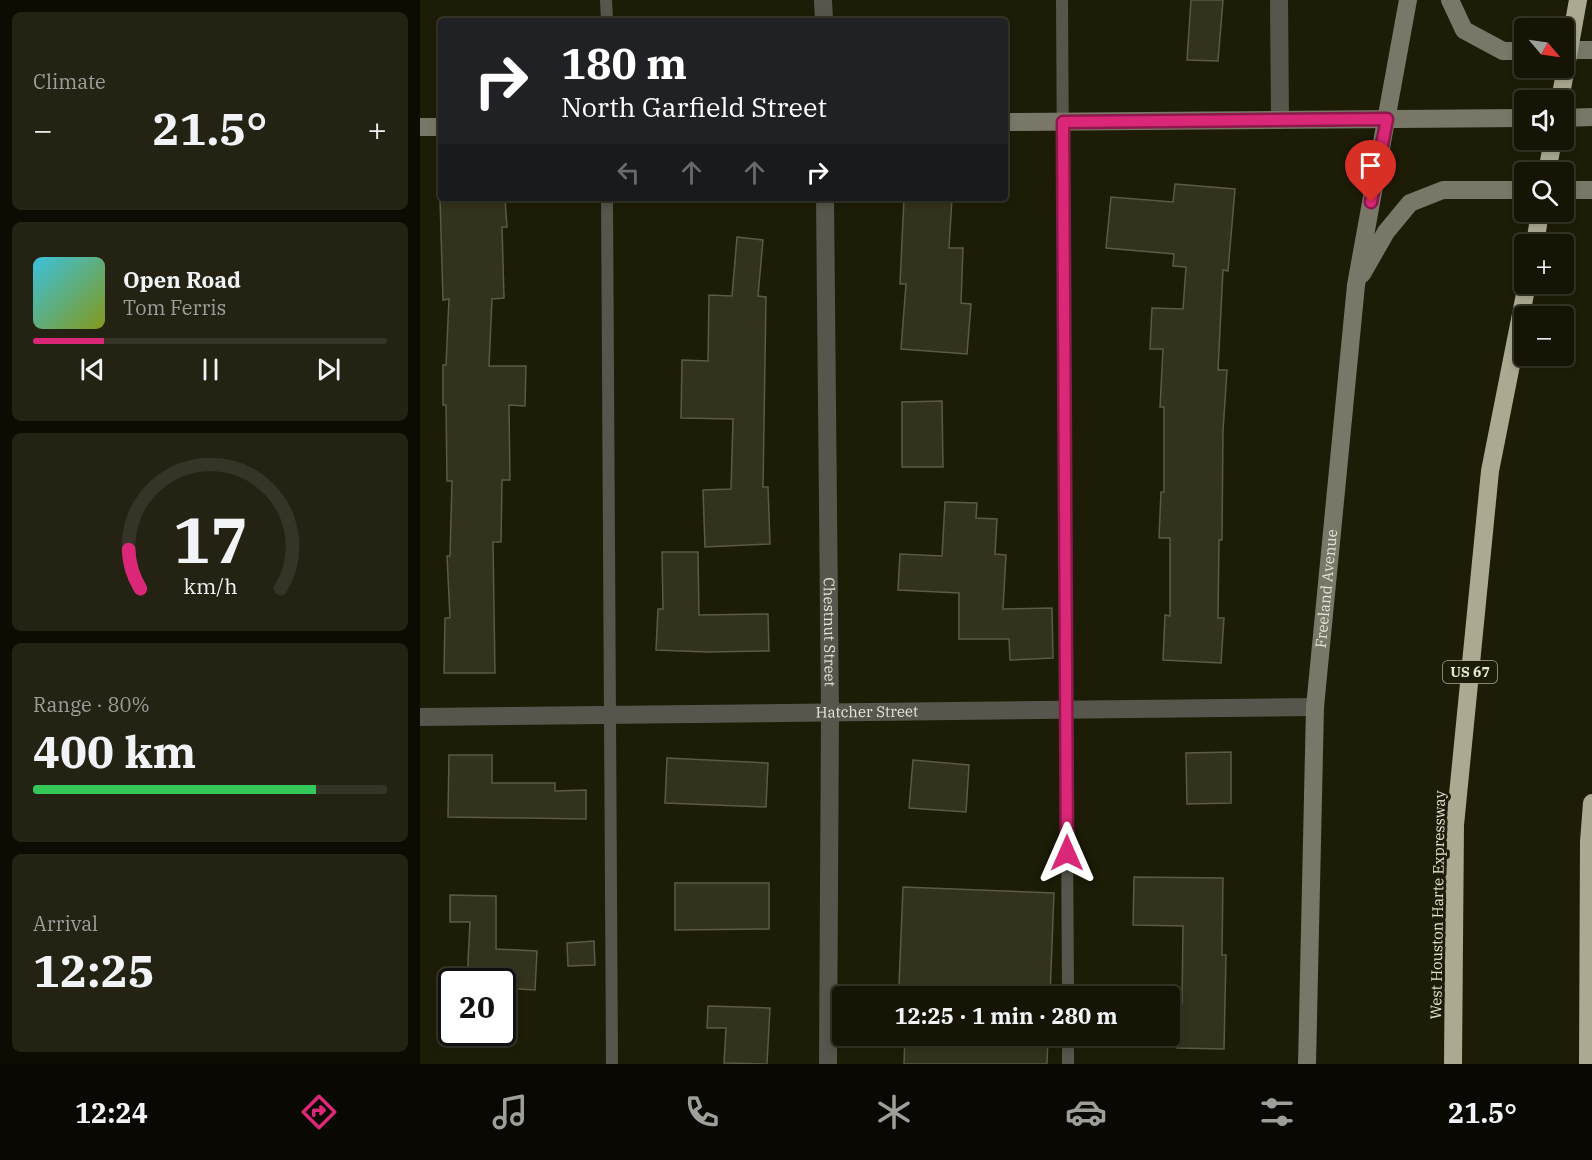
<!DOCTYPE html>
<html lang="en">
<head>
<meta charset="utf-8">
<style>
  :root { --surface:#161505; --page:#232213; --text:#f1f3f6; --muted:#9e9f9a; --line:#353427; --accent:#db2777 }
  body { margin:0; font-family:"IBM Plex Serif",serif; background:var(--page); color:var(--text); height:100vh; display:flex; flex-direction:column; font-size:22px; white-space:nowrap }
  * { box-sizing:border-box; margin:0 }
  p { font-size:20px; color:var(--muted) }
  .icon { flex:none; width:33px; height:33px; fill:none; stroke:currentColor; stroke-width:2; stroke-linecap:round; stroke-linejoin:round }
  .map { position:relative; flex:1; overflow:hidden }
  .panel { display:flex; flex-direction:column; gap:12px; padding:12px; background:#0c0c03; width:420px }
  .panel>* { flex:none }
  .top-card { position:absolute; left:18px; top:18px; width:570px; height:183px; border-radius:6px; box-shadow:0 3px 9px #0003,0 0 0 2px var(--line); background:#202124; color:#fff; overflow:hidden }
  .needle { width:39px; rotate:119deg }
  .buttons { position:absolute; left:1094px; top:18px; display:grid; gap:12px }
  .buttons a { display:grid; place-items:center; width:60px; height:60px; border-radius:6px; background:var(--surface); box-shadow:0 3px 9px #0003,0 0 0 2px var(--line); font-size:30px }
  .speed { position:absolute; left:18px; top:968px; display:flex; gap:12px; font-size:30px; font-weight:700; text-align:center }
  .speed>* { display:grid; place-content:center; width:78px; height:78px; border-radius:50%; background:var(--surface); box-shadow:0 3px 9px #0003,0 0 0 2px var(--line); line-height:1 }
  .speed .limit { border:3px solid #111; border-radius:9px; background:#fff; color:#111 }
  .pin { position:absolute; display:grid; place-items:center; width:51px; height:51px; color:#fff; margin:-62px -26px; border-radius:50% 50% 50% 0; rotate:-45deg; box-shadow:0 0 6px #0007 }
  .pin .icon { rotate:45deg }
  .me { position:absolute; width:66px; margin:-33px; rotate:0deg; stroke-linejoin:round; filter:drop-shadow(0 0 4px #0008) }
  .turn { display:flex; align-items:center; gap:21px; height:126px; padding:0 24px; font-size:27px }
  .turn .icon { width:78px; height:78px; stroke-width:2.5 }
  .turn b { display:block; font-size:42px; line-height:51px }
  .lanes { display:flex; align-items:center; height:57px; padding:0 24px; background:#0003; justify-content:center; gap:30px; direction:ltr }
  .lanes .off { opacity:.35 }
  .big { font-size:45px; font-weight:700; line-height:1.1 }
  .panel .card { flex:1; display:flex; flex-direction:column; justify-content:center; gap:9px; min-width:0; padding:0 21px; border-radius:9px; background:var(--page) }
  .panel .dial { align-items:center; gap:0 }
  .dial svg { height:156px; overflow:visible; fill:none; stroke:var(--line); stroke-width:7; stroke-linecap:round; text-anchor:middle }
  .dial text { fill:var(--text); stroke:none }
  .song { display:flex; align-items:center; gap:18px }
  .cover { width:72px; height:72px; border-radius:9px; background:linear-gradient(135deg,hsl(190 70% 55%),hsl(70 70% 35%)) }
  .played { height:6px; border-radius:3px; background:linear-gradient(90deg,var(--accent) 20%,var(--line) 20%) }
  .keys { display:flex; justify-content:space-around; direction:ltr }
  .heat { display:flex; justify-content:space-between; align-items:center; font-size:33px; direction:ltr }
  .charge { height:9px; border-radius:4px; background:linear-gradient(90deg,#34c759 80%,var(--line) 0) }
  .trip { position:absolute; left:412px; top:986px; width:348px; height:60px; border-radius:6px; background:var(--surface); box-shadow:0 3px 9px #0003,0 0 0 2px var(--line); font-weight:700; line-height:60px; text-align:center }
  .dock { display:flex; height:96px; justify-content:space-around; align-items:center; background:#090802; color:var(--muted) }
  .dock .icon { width:42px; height:42px }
  .dock .current { color:var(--accent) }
  .dock b { font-size:27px; color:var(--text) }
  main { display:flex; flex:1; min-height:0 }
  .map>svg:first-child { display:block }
</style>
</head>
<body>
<main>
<section class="panel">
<div class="card"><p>Climate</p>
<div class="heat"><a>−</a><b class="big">21.5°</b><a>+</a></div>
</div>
<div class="card">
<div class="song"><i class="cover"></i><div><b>Open Road</b><p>Tom Ferris</p></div></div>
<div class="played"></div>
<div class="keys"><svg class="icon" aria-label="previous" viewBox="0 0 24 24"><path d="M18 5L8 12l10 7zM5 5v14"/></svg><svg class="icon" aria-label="pause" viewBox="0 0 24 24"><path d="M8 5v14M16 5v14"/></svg><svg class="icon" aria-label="next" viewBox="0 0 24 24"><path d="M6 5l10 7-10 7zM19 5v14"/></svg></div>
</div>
<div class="card dial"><svg viewBox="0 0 100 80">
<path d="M14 69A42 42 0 1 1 86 69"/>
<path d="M14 69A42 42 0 0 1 8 49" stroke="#db2777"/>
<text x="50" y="56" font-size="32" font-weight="700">17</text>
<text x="50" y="72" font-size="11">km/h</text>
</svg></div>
<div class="card"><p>Range · 80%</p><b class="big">400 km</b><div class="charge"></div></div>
<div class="card"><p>Arrival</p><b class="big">12:25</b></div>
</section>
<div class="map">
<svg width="1172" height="1064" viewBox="0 0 1172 1064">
  <rect width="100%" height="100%" fill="#1d1c07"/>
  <path fill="#33321d" stroke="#5b5a43" stroke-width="1.5" d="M771,0H803L798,61L767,60Z
    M755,184L815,189L808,271L803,270L798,370H807L803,431L802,540H799L798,618H804L801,663L743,660L745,615L750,616V538H739L741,492H744V407H740L743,349H730L732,308L763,309L766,267L753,266L754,254L686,248L691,197L753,202Z
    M20,198H85L87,227H82L84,298L72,299L69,366H106L105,406L89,405L90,480H82L81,542H73L75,673H24L25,618H30L27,556H30L32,481H27L26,405H23V365H26L29,299L23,300Z
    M484,198H532L529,248H543L541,303L551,304L547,354L481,349L486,284H480Z
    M317,237L343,240L338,296L346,297L343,487H348L350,544L285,547L283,490L311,489L313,419L261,418L262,360L288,361L289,295L312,296Z
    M522,401L523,467H482V402Z
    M525,502L557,503L556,518L577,519L575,554L586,555L583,609L632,608L633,658L590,660L589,639H539V593L478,590L480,554L522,556Z
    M242,552H278L279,615L348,614L349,651L288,652L236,650L238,609H243Z
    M811,752V803L767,804L766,753Z
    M29,755H72V783H135V791L166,790V819L28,817Z
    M247,758L348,763L346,807L245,803Z
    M493,760L549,765L546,812L489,808Z
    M714,877L803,878L802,955H806L804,1049L757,1048L759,1003H762L763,926L713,925Z
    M255,883H349V929L255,930Z
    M483,887L634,893L630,996H576V988L479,985Z
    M30,895L76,896V949L117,951L115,990L82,988V981H47L50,922H30Z
    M174,941L175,965L148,966L147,943Z
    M288,1006L350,1008L347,1064L304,1063L306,1028H287Z
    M485,1035H628L627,1064H484Z"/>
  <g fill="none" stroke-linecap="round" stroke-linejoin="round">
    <path stroke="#57564c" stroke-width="12" d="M186,0L187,21
      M642,0L648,996
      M187,198L192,1064
      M648,1035V1064"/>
    <g stroke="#57564c" stroke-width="18">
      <path d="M403,0L404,21"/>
      <path d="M859,0L860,120"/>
      <path id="s1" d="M405,198L410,713L408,1064"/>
      <path id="s2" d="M0,717L895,707"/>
    </g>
    <g stroke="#797868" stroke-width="18">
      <path d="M1030,0L1044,30L1083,51H1104"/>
      <path d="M1143,50H1172"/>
      <path d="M1143,118L1172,117"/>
      <path d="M585,122L1104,118"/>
      <path d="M0,127H21"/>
      <path d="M1143,190H1172"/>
      <path d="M942,274L966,232L990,203L1023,190H1104"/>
      <path id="s3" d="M887,1064L895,707L936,285L988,0"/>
    </g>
    <path stroke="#abaa91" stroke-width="18" d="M1127,172L1133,140
      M1115,244L1120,212
      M1033,1064L1035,825L1070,471L1107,284
      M1168,1064L1169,842L1172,803"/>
    <path stroke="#abaa91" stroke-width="18" d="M1140,100L1158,0"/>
  </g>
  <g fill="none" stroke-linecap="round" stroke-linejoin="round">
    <defs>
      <path id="route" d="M647,853L643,122L967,119L951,202"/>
    </defs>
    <use href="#route" stroke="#8e194d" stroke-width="15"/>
    <use href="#route" stroke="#db2777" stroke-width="10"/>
  </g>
  <g text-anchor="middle" stroke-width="6" stroke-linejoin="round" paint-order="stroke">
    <rect fill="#1d1c07" stroke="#aaa999" stroke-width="1.5" x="1023" y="661" width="54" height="22" rx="4.5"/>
    <g font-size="14" font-weight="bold" fill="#e6e6d8">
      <text x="1050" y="677">US 67</text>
    </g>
    <g font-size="15" fill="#e6e6d8" stroke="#1d1c07">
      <text dy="5" stroke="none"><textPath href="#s3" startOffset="476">Freeland Avenue</textPath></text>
      <text dy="5" stroke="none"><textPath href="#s1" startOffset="434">Chestnut Street</textPath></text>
      <text dy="5" stroke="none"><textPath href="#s2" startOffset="447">Hatcher Street</textPath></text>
      <text transform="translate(1018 905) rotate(-89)" y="5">West Houston Harte Expressway</text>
    </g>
  </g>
</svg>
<div class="buttons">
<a><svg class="needle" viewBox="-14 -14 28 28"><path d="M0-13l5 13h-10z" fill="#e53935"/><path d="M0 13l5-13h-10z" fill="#9e9f9a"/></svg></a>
<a><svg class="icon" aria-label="sound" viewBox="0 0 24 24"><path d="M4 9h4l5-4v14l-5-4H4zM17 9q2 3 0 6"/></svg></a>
<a><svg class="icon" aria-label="search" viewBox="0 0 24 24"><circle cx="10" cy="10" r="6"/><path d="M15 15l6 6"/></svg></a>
<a>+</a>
<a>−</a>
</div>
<div class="speed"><div class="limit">20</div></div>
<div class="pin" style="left:951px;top:202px;background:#d93025"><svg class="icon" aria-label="arrive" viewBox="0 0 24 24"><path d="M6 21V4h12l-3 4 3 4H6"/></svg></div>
<svg class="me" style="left:647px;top:853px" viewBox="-20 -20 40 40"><path d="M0-17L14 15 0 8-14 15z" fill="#db2777" stroke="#fff" stroke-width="4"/></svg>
<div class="trip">12:25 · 1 min · 280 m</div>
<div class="top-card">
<div class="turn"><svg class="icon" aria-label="right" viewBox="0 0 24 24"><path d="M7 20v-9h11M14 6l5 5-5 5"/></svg><div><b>180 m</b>North Garfield Street</div></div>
<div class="lanes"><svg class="icon off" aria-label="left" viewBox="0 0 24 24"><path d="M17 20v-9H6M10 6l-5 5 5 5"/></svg><svg class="icon off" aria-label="ahead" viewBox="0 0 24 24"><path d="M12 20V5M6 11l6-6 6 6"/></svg><svg class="icon off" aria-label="ahead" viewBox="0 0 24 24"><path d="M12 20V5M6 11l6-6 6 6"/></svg><svg class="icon" aria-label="right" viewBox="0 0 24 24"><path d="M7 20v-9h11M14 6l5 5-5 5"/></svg></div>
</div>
</div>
</main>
<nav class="dock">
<b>12:24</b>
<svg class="icon current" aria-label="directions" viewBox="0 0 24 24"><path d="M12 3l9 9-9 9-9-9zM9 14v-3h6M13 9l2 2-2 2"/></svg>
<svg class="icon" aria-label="music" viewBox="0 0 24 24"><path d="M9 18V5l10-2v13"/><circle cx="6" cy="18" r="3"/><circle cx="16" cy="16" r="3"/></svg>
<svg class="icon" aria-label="phone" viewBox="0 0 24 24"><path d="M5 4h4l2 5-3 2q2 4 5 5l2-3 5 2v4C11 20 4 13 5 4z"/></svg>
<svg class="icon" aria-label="climate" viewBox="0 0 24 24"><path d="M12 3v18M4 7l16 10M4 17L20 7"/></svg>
<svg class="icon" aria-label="car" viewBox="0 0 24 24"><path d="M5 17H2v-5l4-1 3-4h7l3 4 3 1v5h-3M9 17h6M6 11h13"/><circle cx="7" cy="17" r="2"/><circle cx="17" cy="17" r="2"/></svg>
<svg class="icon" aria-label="filters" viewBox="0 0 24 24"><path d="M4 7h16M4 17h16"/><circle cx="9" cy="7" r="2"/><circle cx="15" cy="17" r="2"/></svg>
<b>21.5°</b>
</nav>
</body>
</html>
